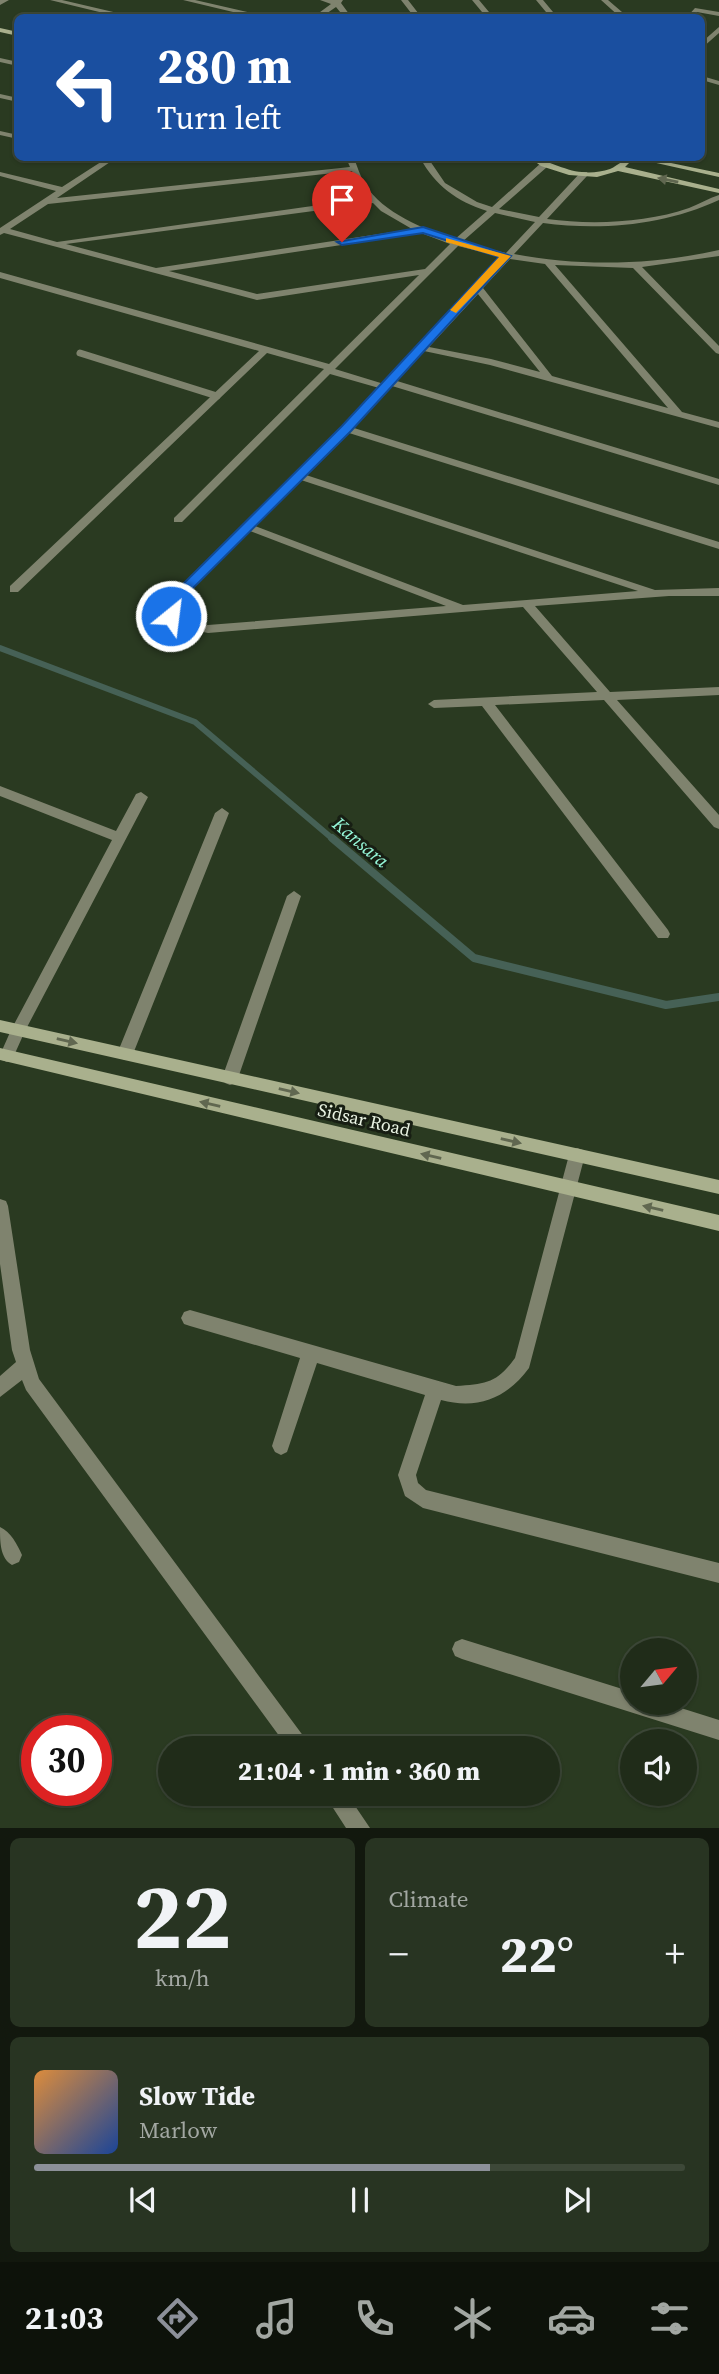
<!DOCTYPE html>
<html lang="en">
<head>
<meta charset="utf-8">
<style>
  :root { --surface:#202c19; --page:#283422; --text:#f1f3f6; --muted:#a2a7a2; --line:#3d4838; --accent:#8c9099 }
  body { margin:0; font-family:"Source Serif 4",serif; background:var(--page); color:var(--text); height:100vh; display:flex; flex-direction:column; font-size:26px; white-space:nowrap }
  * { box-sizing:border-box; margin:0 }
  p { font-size:23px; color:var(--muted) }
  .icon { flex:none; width:38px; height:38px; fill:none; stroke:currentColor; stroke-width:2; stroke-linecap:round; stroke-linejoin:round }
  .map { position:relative; height:1828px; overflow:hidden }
  .drawer { display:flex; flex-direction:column; gap:10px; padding:10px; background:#12180e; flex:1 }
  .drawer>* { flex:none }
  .top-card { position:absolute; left:14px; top:14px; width:691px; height:147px; border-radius:10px; box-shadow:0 2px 5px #0004,0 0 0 2px var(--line); background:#1a4fa0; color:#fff; overflow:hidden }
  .needle { width:46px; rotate:61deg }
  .fabs { position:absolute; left:620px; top:1638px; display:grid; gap:14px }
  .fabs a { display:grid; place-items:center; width:77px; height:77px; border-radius:50%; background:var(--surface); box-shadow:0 2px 5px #0004,0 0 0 2px var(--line); font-size:35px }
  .speed { position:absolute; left:21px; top:1715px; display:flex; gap:14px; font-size:35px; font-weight:700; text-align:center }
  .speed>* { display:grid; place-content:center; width:91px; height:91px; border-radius:50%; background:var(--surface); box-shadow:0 2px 5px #0004,0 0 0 2px var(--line); line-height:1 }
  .speed .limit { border:10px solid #d22; background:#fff; color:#111 }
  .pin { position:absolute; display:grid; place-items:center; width:60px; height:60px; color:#fff; margin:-72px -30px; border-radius:50% 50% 50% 0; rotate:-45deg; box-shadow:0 0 7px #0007 }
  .pin .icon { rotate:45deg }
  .me { position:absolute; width:77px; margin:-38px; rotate:29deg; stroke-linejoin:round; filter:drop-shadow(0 0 5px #0008) }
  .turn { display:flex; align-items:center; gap:24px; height:147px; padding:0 28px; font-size:32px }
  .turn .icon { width:91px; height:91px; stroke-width:2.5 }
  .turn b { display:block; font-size:49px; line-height:60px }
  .big { font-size:52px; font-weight:800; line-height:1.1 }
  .drawer .tile { flex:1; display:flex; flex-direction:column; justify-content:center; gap:10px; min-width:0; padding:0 24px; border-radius:10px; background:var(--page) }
  .drawer .dial { align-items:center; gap:0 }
  .dial b { font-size:91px; line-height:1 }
  .song { display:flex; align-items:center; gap:21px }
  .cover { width:84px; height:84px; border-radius:10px; background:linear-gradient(135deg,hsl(30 70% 55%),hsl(220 70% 35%)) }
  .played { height:7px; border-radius:4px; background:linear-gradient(90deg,var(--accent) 70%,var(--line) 70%) }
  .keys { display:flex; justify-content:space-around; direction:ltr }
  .heat { display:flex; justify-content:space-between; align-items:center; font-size:38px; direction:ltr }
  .drawer .tiles { flex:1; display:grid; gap:10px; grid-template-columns:1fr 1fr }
  .tile:last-child { grid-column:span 2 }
  .trip { position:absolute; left:158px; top:1736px; width:402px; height:70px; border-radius:35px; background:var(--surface); box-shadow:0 2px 5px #0004,0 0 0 2px var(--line); font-weight:800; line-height:70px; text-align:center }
  .tabs { display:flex; height:112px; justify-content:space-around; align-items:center; background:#0d120a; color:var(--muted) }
  .tabs .icon { width:49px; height:49px }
  .tabs .selected { color:var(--accent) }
  .tabs b { font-size:32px; color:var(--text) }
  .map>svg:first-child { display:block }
</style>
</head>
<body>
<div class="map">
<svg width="719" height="1828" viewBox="0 0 719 1828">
  <rect width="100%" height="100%" fill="#2a3a21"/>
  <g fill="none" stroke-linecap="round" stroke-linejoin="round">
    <path stroke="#466156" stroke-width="6" d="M0,648L195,722L334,840"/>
    <path stroke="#466156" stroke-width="8" d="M332,838L474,958L666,1005L719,997"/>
    <path stroke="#7f836e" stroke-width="7" d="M80,353L217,396"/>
    <path fill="#7f836e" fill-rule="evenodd" d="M0,0H9L0,5Z
      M50,0H62L139,18H124Z
      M183,0H195L273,18H258Z
      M320,0H343L341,3L352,18H345L336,7L320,18H312L331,4Z
      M401,0H408L422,18H415Z
      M472,0H479L494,18H487Z
      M536,0H543L558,18H551Z
      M601,0H608L629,18H621Z
      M695,8L719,12V16L697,12L693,18H686Z
      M719,27V33L702,48V42Z
      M0,58L18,62V66L0,62Z
      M702,76L719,81V85L702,80Z
      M0,94L18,98V102L0,98Z
      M0,131L18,135V139L0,135Z
      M107,158H116L57,198L350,167L346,158H354C357,166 360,176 365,184C383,214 424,228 454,240L487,211C456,201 436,186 420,158H428L445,183L477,202L492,207L541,163H547V167L499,209L539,217L581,172H587V176L547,219C591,225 646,223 689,208C699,204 709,198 719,195V200C665,225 602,231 543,223L514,254C582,267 652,265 719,250V256L642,267L719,346V354L716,353L633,268L555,265L682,412L719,422V428L490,365L424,351L397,381L719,479V485L392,386L354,428L719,542V549L349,433L306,475L655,590L719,588V596H669L535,606L610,692L719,687V695L617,700L719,815V829L714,827L604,700L495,705L668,930L670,934L668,938H658L482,706L434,708L428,704L434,700L597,692L523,607L208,633L175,626L165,616L170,597L343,427L379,388L330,374L182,522H174V518L324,369L267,353L18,592H10V586L259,351L0,278V272L329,364L419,275L257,300L4,233L0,235V228L56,191L0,176V172L62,187ZM352,171L358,186L369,198L57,242L10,229L48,204ZM373,203L381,211L412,229L156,268L66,244ZM495,213L535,222L506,253L462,242ZM421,233L450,244L425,269L257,294L169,271ZM458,246L502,257L384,384L335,369ZM510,259L545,264L668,408L552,376L483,288ZM478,294L540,372L491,359L429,347ZM301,480L638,591L463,605L255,526ZM250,531L446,606L208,625L183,620L177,615L180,601Z
      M0,786L116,831L136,794L141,792L148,797L25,1031L12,1060L7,1062L2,1060L0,1055L11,1030L112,840L0,796Z
      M222,808L229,813L133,1054L130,1058L125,1060L120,1058L117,1054L215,813Z
      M294,891L301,896L238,1078L235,1083L230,1085L225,1083L222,1078L287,896Z
      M577,1148L583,1150L585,1155L529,1368C507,1398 478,1410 441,1400L416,1475L418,1483L426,1490L719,1563V1583L423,1508L405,1496L398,1475L425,1395L317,1363L287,1452L281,1455L275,1452L272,1446L300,1358L190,1326L184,1324L181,1318L184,1312L190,1310L456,1386C486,1384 497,1383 515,1358L569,1155L571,1150Z
      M0,1199L6,1201L8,1206L30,1350L39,1379L307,1741L310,1748H288L26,1390L22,1380L0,1397V1376L16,1362L12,1350L0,1264Z
      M0,1527C11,1532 17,1544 22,1555L19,1562L12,1565C0,1558 0,1542 0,1527Z
      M462,1639L632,1692V1703H665L719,1720V1740L462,1659L455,1656L452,1649L455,1642Z
      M324,1794H347L370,1828H346Z"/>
    <path fill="#a9b08d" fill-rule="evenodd" d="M0,28L18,32V36L0,32Z
      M530,158C542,157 564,171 582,172C591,173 601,172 610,169C619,165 624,158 634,158L625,167L719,189V193L618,171L597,177L569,175L541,166Z
      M634,158H647L719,173V177Z
      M0,1020L719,1180V1194L0,1032Z
      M0,1048L719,1215V1231L0,1060Z"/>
  </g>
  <defs><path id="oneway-solid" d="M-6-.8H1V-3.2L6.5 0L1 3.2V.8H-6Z" transform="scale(1.75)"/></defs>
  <g fill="#606750">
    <use href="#oneway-solid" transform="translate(668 180) rotate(-168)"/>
    <use href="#oneway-solid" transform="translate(67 1041) rotate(13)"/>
    <use href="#oneway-solid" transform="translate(289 1091) rotate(13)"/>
    <use href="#oneway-solid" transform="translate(210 1104) rotate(-167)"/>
    <use href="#oneway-solid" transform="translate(511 1141) rotate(13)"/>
    <use href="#oneway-solid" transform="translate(431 1156) rotate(-167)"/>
    <use href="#oneway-solid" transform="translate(653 1208) rotate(-167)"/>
  </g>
  <path fill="#1a73e8" stroke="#114b97" stroke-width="2" d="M423,227L511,256L351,431L180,601L176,619H166L170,597L342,426L499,257L423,233L342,245L337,242Z"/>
  <path fill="#f59e0b" d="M446,238L511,256L456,313L450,310L452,308L499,257L446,242Z"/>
  <g text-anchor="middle" stroke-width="6" stroke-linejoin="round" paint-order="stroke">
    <g font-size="18" fill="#e8f2e2" stroke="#171e13">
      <text transform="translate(364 1120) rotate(13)" y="6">Sidsar Road</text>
    </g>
    <g font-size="19" font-style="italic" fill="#94f5d7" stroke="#171e13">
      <text transform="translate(361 842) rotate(40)" y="7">Kansara</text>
    </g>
  </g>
</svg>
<div class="fabs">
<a><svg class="needle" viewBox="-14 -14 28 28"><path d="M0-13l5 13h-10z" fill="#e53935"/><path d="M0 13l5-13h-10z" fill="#a2a7a2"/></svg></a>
<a><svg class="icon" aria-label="sound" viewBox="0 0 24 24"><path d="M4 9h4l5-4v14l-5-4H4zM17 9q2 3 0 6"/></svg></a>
</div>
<div class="speed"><div class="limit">30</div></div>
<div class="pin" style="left:342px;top:242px;background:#d93025"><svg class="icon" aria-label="arrive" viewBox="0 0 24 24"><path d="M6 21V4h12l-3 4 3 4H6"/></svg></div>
<svg class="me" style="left:171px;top:616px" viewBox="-20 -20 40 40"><circle r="17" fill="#1a73e8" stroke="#fff" stroke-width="3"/><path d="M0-11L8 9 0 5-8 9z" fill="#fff"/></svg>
<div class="trip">21:04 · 1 min · 360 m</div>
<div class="top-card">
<div class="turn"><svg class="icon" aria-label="left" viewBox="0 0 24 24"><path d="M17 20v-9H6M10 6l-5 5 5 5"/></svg><div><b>280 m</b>Turn left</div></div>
</div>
</div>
<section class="drawer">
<div class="tiles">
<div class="tile dial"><b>22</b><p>km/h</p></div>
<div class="tile"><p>Climate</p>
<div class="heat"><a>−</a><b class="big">22°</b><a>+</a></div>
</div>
<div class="tile">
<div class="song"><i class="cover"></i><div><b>Slow Tide</b><p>Marlow</p></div></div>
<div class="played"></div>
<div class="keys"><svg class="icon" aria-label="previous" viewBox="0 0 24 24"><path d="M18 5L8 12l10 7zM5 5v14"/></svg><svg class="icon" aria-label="pause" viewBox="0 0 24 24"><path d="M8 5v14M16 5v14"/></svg><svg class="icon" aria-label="next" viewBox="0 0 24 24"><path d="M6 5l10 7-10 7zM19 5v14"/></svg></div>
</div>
</div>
</section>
<nav class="tabs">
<b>21:03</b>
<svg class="icon selected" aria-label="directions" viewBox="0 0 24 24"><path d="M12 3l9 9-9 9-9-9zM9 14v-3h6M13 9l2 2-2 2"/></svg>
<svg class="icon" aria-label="music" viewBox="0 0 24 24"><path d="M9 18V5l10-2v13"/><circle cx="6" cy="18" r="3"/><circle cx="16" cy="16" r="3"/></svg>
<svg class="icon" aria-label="phone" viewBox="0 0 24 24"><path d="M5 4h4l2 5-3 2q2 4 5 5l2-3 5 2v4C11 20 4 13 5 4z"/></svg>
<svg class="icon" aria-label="climate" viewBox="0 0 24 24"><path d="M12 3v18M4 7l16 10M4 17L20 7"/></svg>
<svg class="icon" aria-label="car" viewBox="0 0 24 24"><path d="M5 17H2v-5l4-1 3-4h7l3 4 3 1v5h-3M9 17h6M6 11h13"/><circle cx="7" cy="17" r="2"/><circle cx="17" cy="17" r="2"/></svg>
<svg class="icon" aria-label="filters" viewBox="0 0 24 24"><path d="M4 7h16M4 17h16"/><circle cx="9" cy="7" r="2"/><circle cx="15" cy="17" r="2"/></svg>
</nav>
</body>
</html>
